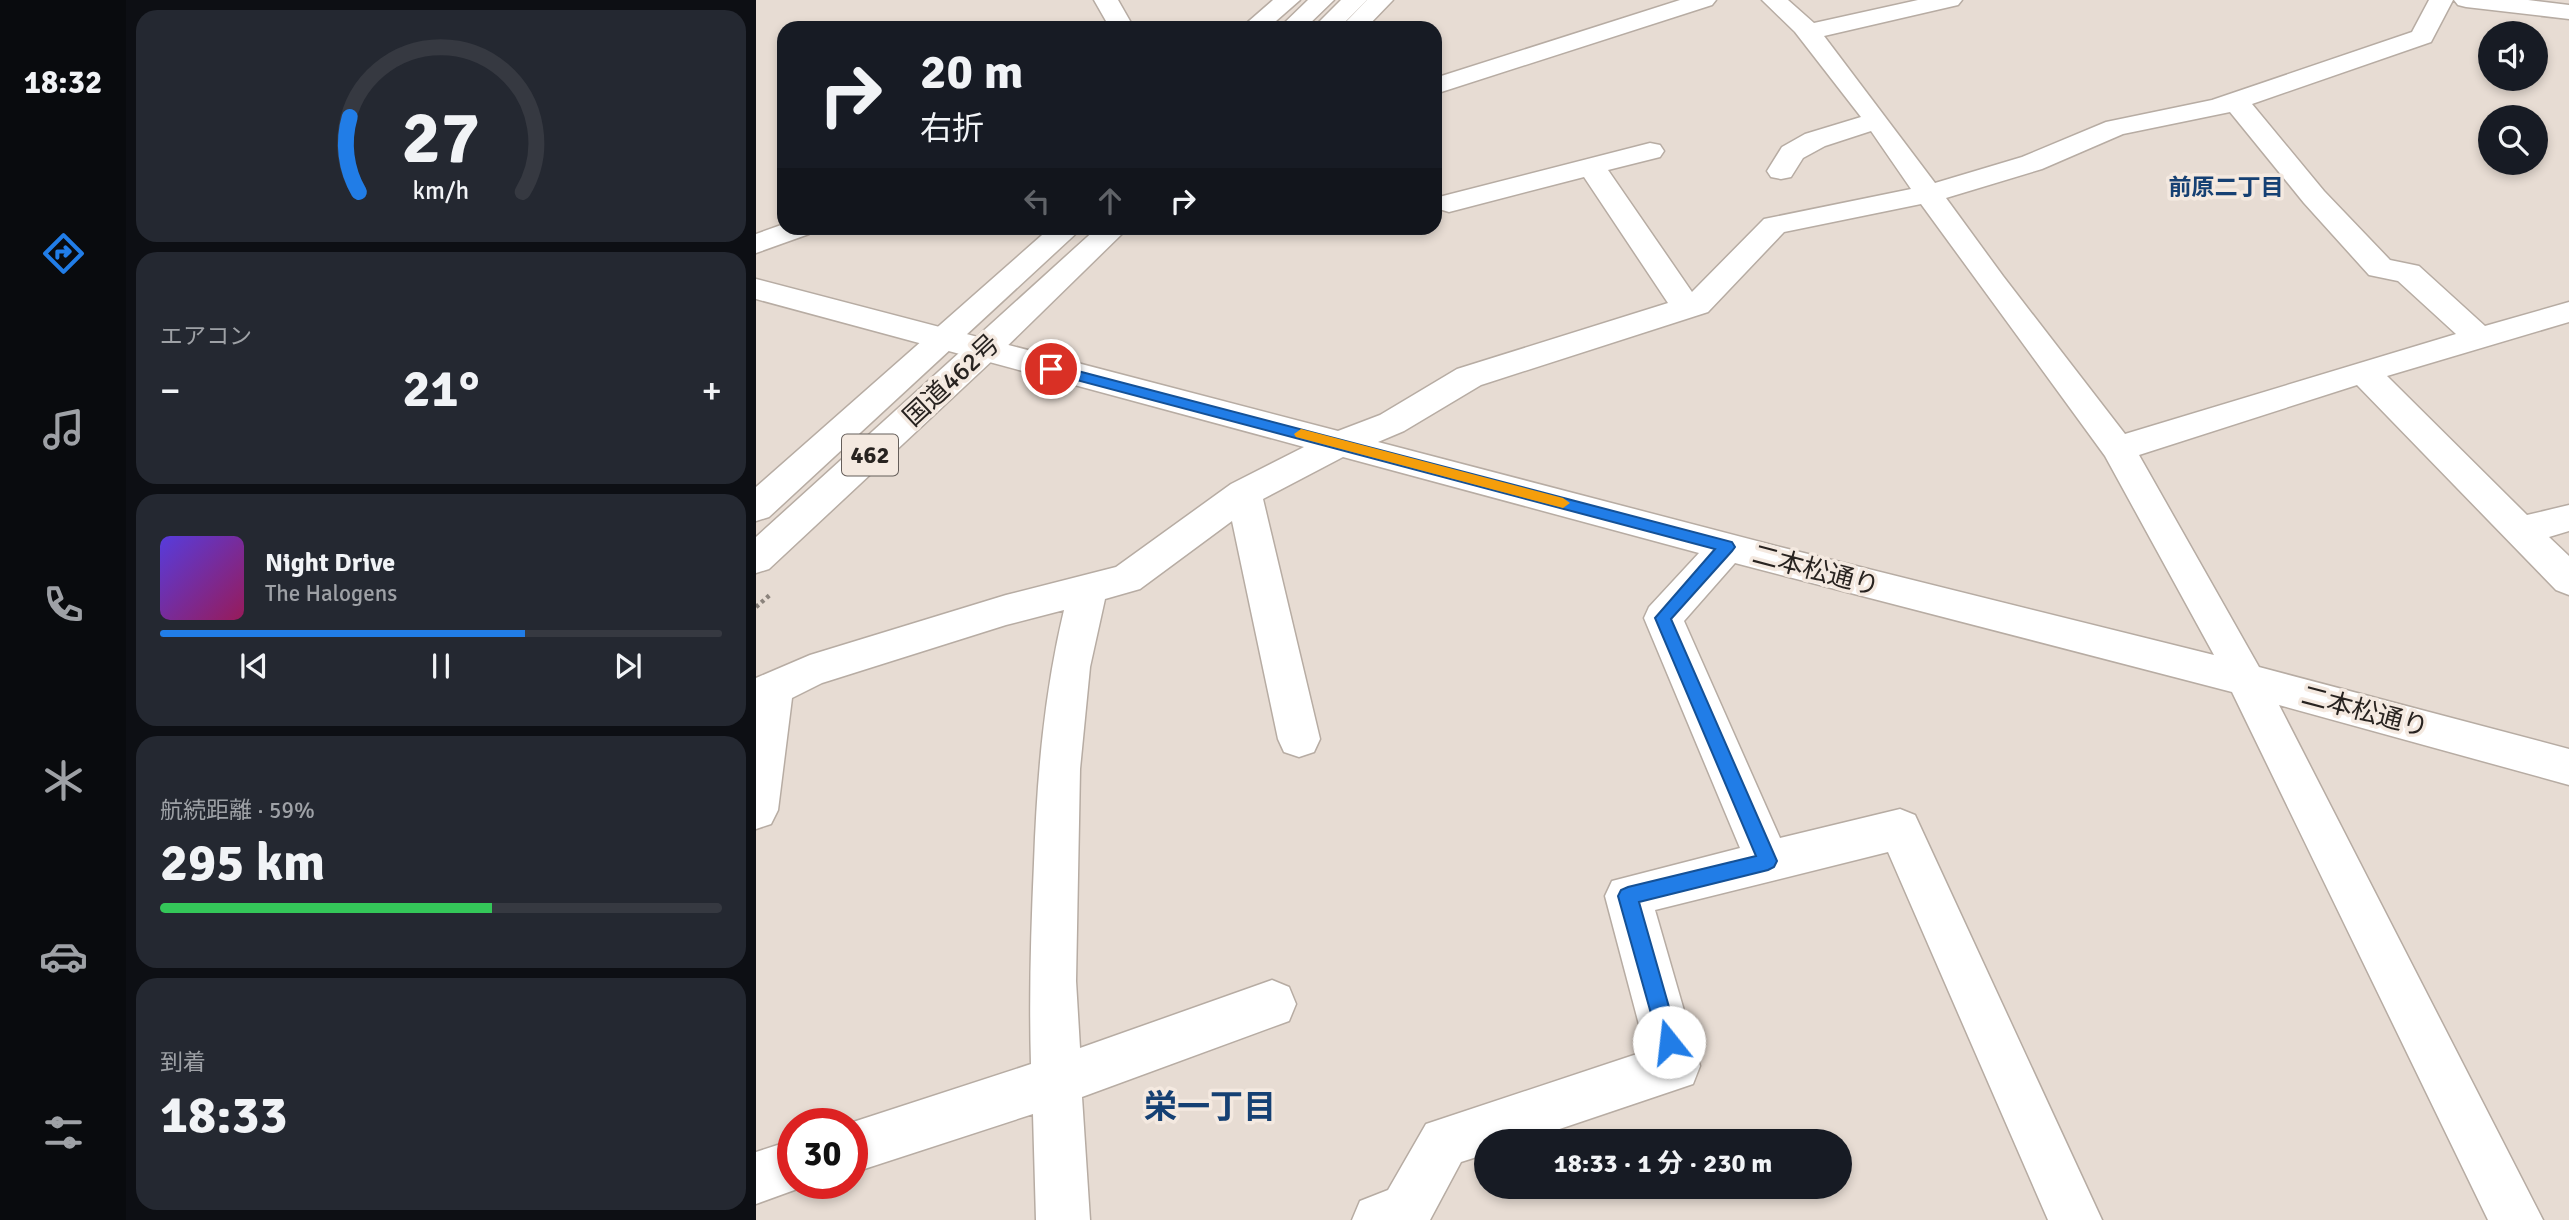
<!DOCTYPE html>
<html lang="ja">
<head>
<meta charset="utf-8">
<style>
  :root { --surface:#171b24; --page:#242831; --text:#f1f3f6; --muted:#9ea1a6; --line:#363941; --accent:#217de7 }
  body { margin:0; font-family:Signika,"Noto Sans JP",sans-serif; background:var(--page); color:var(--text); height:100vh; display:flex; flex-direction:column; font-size:26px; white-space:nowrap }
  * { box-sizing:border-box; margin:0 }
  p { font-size:23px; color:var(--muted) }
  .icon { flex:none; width:38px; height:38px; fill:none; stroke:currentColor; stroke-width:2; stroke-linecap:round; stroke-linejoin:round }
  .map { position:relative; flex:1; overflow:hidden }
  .sheet { display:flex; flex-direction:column; gap:10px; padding:10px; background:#0d0f14; width:630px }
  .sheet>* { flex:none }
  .guide { position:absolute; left:21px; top:21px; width:665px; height:214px; border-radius:21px; box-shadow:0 4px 10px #0003; background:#171b24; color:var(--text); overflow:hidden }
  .tools { position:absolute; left:1722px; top:21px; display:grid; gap:14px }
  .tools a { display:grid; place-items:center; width:70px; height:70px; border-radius:50%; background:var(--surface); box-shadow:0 4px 10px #0003; font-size:35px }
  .speed { position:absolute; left:21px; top:1108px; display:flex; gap:14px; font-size:35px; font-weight:700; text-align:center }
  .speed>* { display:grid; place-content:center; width:91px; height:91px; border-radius:50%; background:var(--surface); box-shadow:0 4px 10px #0003; line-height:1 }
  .speed .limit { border:10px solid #d22; background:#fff; color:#111 }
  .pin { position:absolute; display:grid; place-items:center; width:60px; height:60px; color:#fff; margin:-30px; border:4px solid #fff; border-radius:50%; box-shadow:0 2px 7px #0007 }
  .me { position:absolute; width:77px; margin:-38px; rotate:344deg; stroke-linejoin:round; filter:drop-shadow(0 0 5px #0008) }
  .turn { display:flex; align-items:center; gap:24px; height:147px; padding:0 28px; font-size:32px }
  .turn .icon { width:91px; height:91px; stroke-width:2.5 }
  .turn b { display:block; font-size:49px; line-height:60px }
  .lanes { display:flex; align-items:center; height:66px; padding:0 28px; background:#0003; justify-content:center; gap:35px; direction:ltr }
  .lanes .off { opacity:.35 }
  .big { font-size:52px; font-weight:700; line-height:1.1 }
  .sheet .widget { flex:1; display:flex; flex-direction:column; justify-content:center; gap:10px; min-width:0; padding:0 24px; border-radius:21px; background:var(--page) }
  .sheet .dial { align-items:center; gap:0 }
  .dial svg { height:182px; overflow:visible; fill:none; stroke:var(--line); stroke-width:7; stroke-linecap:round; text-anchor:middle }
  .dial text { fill:var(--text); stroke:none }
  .song { display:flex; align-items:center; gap:21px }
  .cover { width:84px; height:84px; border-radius:10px; background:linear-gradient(135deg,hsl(250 70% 55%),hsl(330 70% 35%)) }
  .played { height:7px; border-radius:4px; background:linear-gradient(90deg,var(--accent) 65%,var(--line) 65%) }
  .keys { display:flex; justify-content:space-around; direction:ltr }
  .heat { display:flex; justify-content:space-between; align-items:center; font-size:38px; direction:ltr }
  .charge { height:10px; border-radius:5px; background:linear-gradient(90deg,#34c759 59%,var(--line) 0) }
  .trip { position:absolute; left:718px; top:1129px; width:378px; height:70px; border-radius:35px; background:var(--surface); box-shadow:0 4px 10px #0003; font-weight:700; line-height:70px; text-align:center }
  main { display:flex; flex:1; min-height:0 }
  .tabs { display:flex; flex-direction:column; width:126px; justify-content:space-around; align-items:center; background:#090b0e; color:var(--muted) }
  .tabs .icon { width:49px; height:49px }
  .tabs .current { color:var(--accent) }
  .tabs b { font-size:32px; color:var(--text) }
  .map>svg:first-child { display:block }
</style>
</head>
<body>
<main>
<nav class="tabs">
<b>18:32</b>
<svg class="icon current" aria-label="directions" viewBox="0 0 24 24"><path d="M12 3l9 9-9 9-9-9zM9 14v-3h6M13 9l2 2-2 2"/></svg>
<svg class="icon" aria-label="music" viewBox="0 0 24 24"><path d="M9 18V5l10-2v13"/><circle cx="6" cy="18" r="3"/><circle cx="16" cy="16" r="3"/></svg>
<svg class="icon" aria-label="phone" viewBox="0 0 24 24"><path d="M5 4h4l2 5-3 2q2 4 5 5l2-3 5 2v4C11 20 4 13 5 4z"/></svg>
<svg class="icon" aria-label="climate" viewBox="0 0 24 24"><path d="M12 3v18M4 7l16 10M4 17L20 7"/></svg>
<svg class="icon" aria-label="car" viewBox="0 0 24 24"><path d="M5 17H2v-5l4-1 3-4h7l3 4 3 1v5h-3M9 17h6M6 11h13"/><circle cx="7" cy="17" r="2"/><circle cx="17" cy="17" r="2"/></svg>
<svg class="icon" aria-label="filters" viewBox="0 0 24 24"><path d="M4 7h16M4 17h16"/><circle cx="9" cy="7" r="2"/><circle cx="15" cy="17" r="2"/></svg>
</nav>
<section class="sheet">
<div class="widget dial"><svg viewBox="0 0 100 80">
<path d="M14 69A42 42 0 1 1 86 69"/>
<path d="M14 69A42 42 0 0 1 10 36" stroke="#217de7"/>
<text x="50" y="56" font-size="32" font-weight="700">27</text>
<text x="50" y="72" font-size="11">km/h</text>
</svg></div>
<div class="widget"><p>エアコン</p>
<div class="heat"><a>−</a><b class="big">21°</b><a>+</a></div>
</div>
<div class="widget">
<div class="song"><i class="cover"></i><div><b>Night Drive</b><p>The Halogens</p></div></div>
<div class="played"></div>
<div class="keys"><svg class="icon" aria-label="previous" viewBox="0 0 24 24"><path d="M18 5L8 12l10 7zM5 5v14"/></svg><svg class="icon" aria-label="pause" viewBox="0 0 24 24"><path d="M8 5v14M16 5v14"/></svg><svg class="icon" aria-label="next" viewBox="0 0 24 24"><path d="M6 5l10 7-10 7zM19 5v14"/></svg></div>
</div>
<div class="widget"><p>航続距離 · 59%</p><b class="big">295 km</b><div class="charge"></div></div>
<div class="widget"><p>到着</p><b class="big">18:33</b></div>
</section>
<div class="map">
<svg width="1813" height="1220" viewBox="0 0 1813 1220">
  <rect width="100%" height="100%" fill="#e7dcd3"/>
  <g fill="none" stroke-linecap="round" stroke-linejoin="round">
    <defs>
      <path id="minor" d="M338,0H362L378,28H354Z
        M517,0H544L512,28H485Z
        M611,0H637L610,28H584Z
        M924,0H960L956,5L679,94V78Z
        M1006,0H1032L1058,23L1162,0H1206L1202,5L1068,36L1179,183L1266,157L1350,122L1456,100L1656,32L1673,0H1697L1675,42L1496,104L1568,191L1634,260L1663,266L1729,326L1813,302V322L1631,376L1771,515L1813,505V531L1793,537L1813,556V595L1800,590L1601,385L1383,455L1503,667L1813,749V785L1523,705L1787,1220H1732L1476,692L979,563L928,621L1024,838L1144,809L1159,815L1346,1220H1292L1132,852L899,910L944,1066L937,1084L768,1141H730V1154L705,1162L674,1220H596L604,1201L632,1190L670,1124L890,1051L849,896L856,881L984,848L888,618L893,607L943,553L587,457L507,499L564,739L558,752L543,757L528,752L522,739L476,521L384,589L349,599L334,667L324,769L320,981L324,1048L516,980L533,987L540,1004L533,1021L326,1097L334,1220H280L277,1114L96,1173V1124H91L275,1064C273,997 275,930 278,863C281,777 288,694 308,610L250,625L66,683L36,698L22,810L15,824L0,829V678L54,655L250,595L360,567L475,484L548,447L0,299V279L582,431L624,415L701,369L912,303L828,177L693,212L683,209L679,203L683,197L894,143L904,145L908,151L904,157L852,170L936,292L1008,219L1155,189L1115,131L1069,146L1047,158L1035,177L1025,179L1015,177L1011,171L1026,147L1049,134L1105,117L1039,32ZM1474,112L1548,203L1613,275L1642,281L1700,334L1369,434L1247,276L1190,198L1286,169L1367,134ZM1165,204L1349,456L1458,655L1024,547L622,442L648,431L725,385L952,312L1028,232Z
        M1698,0H1772L1813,5V19L1710,7L1702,5Z
        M28,224V228H58L53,234L0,253V234Z
        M37,1140V1183L55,1184L0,1204V1152Z"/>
      <path id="highway" d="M552,0H578L549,28H523Z
        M585,0H611L583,28H557Z
        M294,228H326L13,517L0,521V487Z
        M341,228H372L238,359L13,569L0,573V537Z"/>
    </defs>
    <use href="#minor" stroke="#b7aca3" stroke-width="3"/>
    <use href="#highway" stroke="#b7aca3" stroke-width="3"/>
    <path stroke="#8b837c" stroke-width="4.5" stroke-dasharray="3.5 3.5" stroke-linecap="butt" d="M0,607L15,594"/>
    <use href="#minor" fill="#fff" fill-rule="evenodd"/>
    <use href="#highway" fill="#fff" fill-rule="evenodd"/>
  </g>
  <path fill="#217de7" stroke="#155196" stroke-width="2" d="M295,364L976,542L979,547L976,551L915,619L1021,861L1018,867L1012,870L883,902L923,1042L920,1049L913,1052L905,1049L903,1042L862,896L865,890L872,887L1000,856L899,618L959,549L290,372L288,369Z"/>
  <path fill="#f59e0b" d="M545,429L807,498L814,503L807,508L540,437L538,434Z"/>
  <g text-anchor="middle" stroke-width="7" stroke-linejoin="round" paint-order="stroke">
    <g font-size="23" font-weight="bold" fill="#154073" stroke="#f4e9e0">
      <text x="1470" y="195">前原二丁目</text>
    </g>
    <rect fill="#f4e9e0" stroke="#655e5a" stroke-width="2" x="86" y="434.5" width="56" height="41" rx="5"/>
    <g font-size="24" font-weight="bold" fill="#282320">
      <text x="114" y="463">462</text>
    </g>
    <g font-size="26" fill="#282320" stroke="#f4e9e0">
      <text transform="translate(195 380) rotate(-43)" y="9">国道462号</text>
      <text transform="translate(1060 570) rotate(15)" y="9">二本松通り</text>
      <text transform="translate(1609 711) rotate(15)" y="9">二本松通り</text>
    </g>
    <g font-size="33" font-weight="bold" fill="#154073" stroke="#f4e9e0">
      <text x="454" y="1118">栄一丁目</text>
    </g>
  </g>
</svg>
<div class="tools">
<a><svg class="icon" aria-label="sound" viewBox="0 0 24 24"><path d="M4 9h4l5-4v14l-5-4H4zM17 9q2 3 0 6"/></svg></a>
<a><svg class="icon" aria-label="search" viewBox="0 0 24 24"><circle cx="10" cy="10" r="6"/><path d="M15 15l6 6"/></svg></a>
</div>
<div class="speed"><div class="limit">30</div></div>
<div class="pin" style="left:295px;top:369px;background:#d93025"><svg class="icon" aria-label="arrive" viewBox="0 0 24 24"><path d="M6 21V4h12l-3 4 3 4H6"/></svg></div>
<svg class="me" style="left:913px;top:1042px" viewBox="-20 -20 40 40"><circle r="19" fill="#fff"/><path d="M0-13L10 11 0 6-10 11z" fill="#217de7"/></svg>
<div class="trip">18:33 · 1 分 · 230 m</div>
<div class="guide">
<div class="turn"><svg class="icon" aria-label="right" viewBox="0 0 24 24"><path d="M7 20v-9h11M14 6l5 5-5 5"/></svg><div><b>20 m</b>右折</div></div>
<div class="lanes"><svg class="icon off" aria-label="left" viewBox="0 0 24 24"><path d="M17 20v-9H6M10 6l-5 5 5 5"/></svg><svg class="icon off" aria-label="ahead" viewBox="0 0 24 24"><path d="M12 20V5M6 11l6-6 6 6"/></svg><svg class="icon" aria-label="right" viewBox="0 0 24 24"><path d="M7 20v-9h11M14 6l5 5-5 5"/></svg></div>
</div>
</div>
</main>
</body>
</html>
